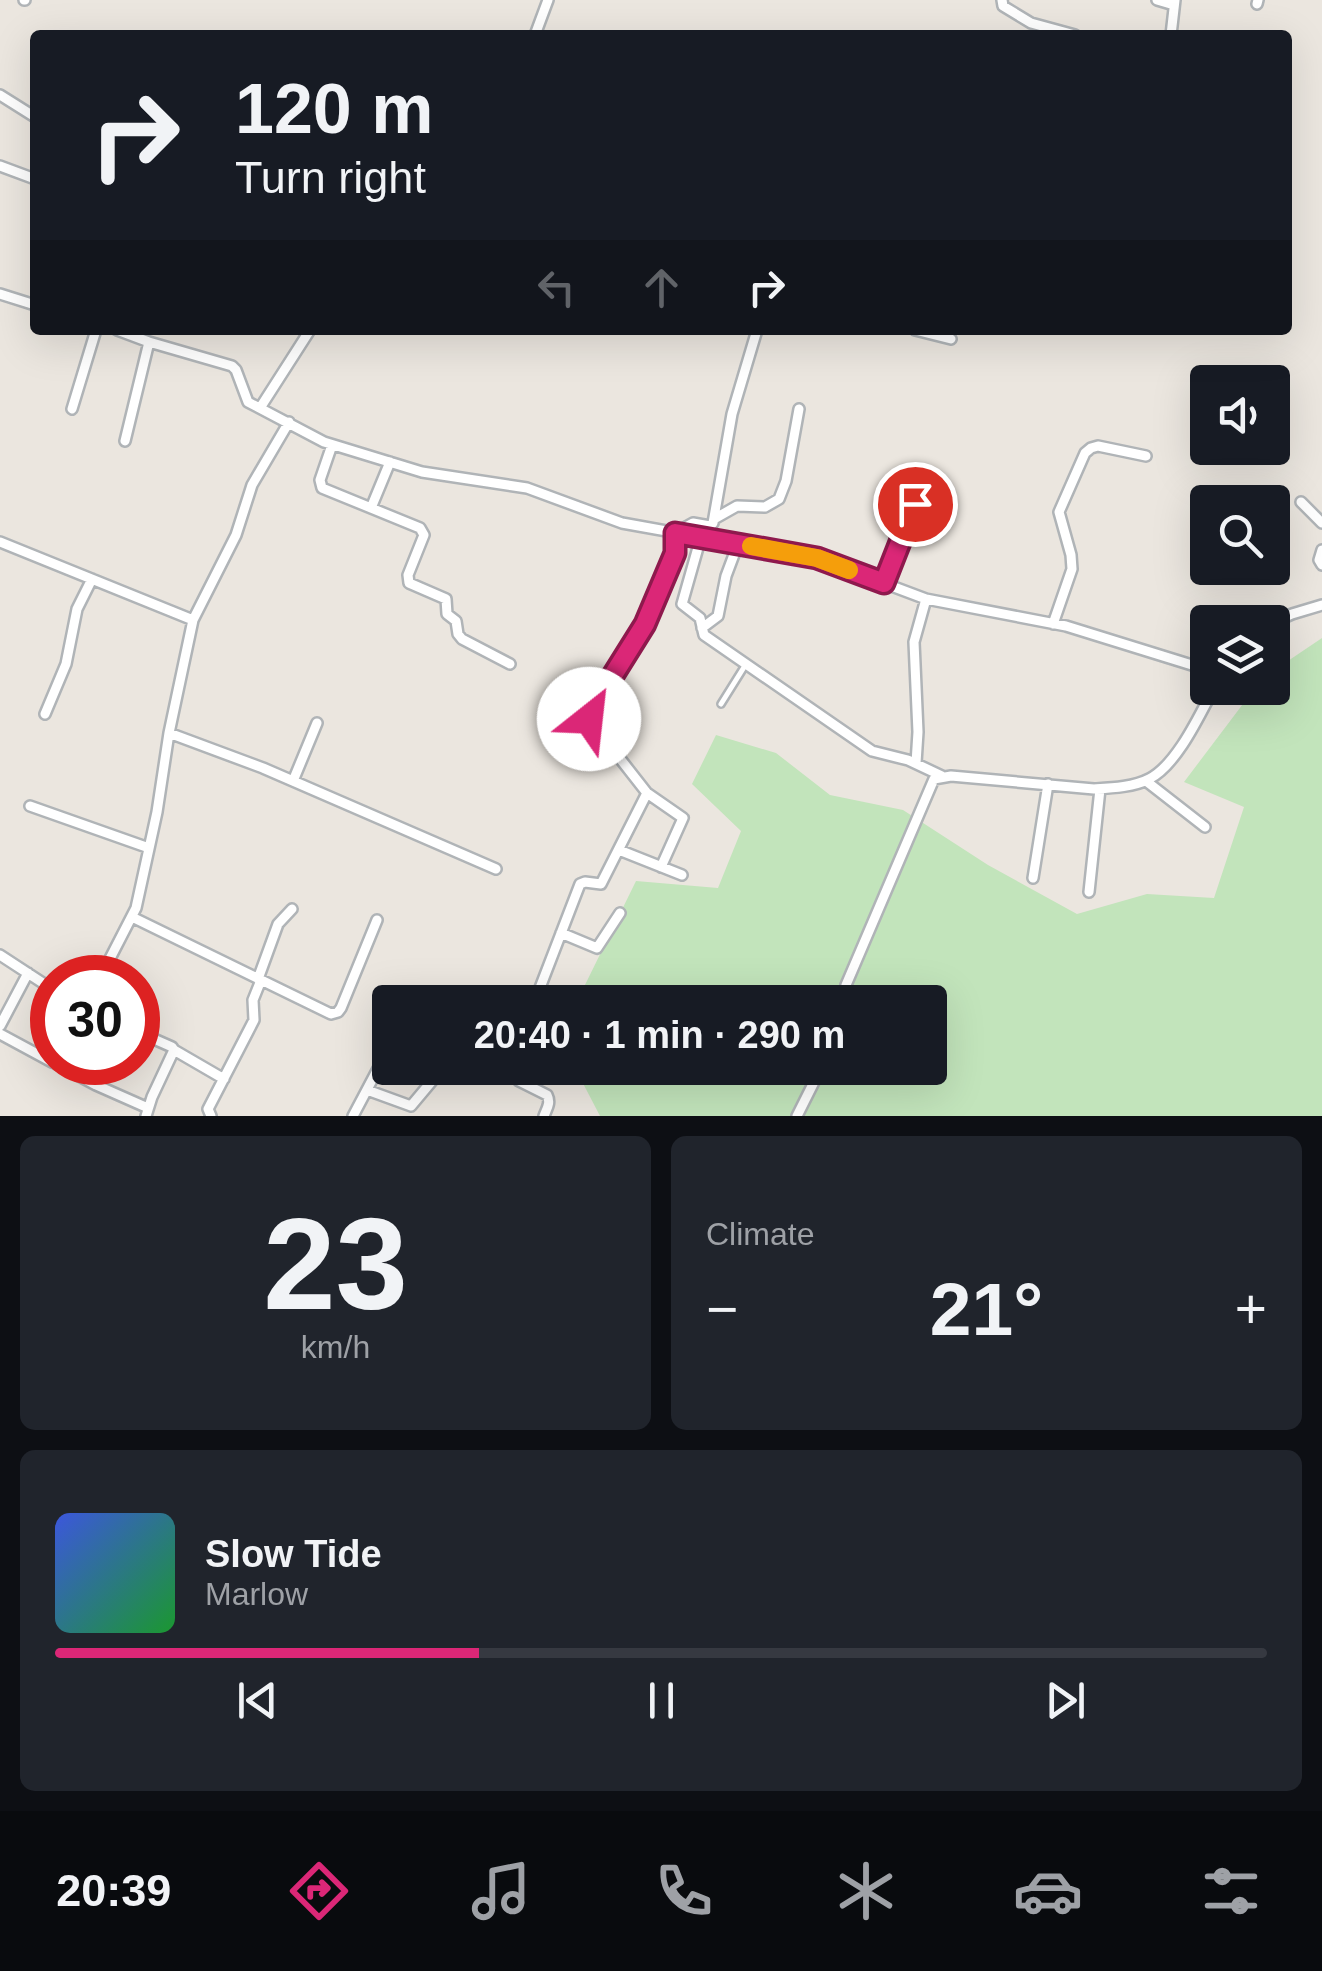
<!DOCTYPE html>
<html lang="en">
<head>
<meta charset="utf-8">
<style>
  :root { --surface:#171b24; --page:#20242c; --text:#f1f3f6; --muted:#9ea1a6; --line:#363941; --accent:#db2777 }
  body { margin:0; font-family:Helvetica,sans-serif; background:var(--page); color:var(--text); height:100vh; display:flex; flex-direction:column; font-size:38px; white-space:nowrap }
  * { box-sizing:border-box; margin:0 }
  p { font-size:32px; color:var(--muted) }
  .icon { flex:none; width:55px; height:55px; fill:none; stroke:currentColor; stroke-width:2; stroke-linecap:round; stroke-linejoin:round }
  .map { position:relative; height:1116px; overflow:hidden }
  .details { display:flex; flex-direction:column; gap:20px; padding:20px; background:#0d0f14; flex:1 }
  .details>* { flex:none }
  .banner { position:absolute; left:30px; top:30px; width:1262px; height:305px; border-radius:10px; box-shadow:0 10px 40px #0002; background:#171b24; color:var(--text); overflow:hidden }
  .tools { position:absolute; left:1190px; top:365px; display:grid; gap:20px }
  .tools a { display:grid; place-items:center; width:100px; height:100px; border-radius:10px; background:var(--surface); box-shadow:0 10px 40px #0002; font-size:50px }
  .speed { position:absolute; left:30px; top:955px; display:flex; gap:20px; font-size:50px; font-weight:700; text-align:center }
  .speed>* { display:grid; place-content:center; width:130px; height:130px; border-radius:50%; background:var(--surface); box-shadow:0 10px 40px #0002; line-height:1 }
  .speed .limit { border:15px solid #d22; background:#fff; color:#111 }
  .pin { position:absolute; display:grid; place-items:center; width:85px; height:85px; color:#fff; margin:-42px; border:5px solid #fff; border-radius:50%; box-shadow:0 2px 10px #0007 }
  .me { position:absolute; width:110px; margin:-55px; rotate:29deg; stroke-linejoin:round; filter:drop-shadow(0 0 8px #0008) }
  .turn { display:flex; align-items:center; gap:35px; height:210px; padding:0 40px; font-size:45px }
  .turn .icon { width:130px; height:130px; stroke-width:2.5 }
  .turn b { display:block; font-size:70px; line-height:85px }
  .lanes { display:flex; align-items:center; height:95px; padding:0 40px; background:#0003; justify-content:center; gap:50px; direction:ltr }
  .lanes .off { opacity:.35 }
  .big { font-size:75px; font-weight:800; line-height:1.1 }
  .details .widget { flex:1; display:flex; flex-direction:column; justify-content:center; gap:15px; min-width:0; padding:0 35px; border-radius:15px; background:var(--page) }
  .details .dial { align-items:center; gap:0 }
  .dial b { font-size:130px; line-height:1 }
  .song { display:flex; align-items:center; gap:30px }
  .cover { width:120px; height:120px; border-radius:15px; background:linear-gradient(135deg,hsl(230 70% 55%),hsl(130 70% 35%)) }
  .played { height:10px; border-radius:5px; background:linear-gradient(90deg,var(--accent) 35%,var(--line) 35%) }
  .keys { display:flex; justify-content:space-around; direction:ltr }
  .heat { display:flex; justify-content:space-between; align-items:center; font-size:55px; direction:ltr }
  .details .tiles { flex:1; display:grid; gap:20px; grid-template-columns:1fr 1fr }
  .widget:last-child { grid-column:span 2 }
  .trip { position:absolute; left:372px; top:985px; width:575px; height:100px; border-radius:10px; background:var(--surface); box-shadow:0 10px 40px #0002; font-weight:800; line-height:100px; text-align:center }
  .menu { display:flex; height:160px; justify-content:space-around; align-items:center; background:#090b0e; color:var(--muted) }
  .menu .icon { width:70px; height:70px }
  .menu .selected { color:var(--accent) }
  .menu b { font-size:45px; color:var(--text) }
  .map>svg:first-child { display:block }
</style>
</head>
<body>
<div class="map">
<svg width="1322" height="1116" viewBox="0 0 1322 1116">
  <rect width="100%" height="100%" fill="#ebe6df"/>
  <path fill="#c2e4bb" d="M1322,638V1116H600L575,1068H930V1002H581L583,989L636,881L718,888L741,831L692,784L716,735L776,753L830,795L903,810L988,865L1077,914L1147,894L1214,898L1244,807L1184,782L1255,688H1272L1273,671Z"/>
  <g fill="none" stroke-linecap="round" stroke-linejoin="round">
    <defs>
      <path id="service" d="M721,704L746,664"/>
      <path id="minor" d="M24,0H25
        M1002,0L1003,6L1031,23L1075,35
        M1157,0L1174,5
        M1257,4L1258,0
        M535,35L548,0
        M1171,35L1175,0
        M0,95L35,117
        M0,166L35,179
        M0,294L35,305
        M117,330L149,342L232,366L236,370L248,402L324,442L422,472L527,488L622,523L817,558L926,599L1066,626L1208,670
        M915,330L951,339
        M260,408L310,330
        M72,409L96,330
        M125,441L149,342
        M332,445L320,480L322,488L420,528L424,535L408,575L409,583L446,599L447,614L456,621L458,634L462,639L510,664
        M1301,502L1322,523
        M371,508L390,462
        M714,519L737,506L765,507L779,499L786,481L799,409
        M701,537L682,604L700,618L704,635L872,751L908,760L942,776
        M0,542L193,620
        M1322,550L1319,560L1322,565
        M884,583L915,504
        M1272,623L1292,614L1322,605
        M1053,624L1072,569L1071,555L1059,512L1085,453L1091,448L1098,446L1146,456
        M702,628L718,616L726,576L738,544
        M45,714L66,664L77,609L92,579
        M169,733L263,768L496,869
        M916,763L918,732L914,642L926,599
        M293,781L317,723
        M1146,781L1205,827
        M647,793L683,818L661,867
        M30,806L149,848
        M619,850L682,875
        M1033,878L1048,784
        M1089,892L1100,789
        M132,917L331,1014L338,1012L341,1008L377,920
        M561,933L597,948L620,913
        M0,955L52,989
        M100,978L136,908L157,812L169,733L193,620L236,535L252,485L289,422
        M258,979L278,924L292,909
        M547,1002L540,999L538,993L580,884L585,882L601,884L647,793L589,719V715L645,624L664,577L673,559L676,547L675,533L693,523L710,526L713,523L732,414L757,330
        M847,1002L844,997L846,985L934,779L951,776L1094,789C1111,788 1134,787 1149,779C1177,765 1200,714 1214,688
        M0,1026L28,973
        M138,1032L172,1047L174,1050L152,1097L146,1116
        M0,1034L52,1062
        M174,1050L224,1079
        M53,1062L96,1085L148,1108
        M522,1068L519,1081L547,1095C551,1103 547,1108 544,1116
        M367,1090L411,1106L437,1075L441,1068
        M211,1116L208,1109L254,1020L253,1000L261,980
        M353,1116L390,1046
        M797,1116L821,1068"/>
    </defs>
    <use href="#service" stroke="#b0b4b7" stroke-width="10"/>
    <use href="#minor" stroke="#b0b4b7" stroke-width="14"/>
    <use href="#service" stroke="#fff" stroke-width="5"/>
    <use href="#minor" stroke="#fff" stroke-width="9"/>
  </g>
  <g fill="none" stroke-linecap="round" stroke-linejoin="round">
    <defs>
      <path id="route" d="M589,719L590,712L645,624L675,553V533L817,558L884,583L915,504"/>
    </defs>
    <use href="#route" stroke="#8e194d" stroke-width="25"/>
    <use href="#route" stroke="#db2777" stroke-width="18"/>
    <path stroke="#f59e0b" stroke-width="18" d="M751,546L817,558L849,570"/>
  </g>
</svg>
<div class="tools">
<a><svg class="icon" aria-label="sound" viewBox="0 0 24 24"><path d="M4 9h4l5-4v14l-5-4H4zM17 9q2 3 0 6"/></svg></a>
<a><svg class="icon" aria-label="search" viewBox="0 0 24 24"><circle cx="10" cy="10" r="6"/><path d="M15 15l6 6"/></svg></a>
<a><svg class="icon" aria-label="layers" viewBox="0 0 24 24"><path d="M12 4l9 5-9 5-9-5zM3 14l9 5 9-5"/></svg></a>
</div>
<div class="speed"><div class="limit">30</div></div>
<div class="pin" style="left:915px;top:504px;background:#d93025"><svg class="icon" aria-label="arrive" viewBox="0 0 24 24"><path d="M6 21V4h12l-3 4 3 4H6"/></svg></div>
<svg class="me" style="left:589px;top:719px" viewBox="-20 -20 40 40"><circle r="19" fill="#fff"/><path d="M0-13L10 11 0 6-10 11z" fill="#db2777"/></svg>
<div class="trip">20:40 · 1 min · 290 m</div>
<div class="banner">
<div class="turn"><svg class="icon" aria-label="right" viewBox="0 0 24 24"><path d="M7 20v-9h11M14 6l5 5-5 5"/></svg><div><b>120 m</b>Turn right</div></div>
<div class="lanes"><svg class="icon off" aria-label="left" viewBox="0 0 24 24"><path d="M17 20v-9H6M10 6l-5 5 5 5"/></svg><svg class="icon off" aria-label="ahead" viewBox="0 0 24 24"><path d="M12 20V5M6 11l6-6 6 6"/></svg><svg class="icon" aria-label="right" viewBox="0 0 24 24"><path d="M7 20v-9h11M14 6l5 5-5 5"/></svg></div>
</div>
</div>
<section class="details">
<div class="tiles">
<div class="widget dial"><b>23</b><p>km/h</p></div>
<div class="widget"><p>Climate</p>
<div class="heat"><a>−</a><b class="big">21°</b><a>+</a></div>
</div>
<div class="widget">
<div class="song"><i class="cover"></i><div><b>Slow Tide</b><p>Marlow</p></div></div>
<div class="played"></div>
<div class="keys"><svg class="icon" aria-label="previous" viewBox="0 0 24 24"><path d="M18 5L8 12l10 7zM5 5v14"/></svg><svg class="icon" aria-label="pause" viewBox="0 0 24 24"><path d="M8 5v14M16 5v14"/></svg><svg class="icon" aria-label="next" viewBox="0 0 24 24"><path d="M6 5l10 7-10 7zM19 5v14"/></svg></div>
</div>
</div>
</section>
<nav class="menu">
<b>20:39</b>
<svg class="icon selected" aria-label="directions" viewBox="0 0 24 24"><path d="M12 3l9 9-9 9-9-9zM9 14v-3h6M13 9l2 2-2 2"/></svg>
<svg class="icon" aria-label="music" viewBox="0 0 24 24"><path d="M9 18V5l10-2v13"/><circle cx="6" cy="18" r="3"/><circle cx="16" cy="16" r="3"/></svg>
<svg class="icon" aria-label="phone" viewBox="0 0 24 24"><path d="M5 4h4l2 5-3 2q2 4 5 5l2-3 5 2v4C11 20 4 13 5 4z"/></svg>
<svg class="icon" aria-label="climate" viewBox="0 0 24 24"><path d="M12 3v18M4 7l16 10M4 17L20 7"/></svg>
<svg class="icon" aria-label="car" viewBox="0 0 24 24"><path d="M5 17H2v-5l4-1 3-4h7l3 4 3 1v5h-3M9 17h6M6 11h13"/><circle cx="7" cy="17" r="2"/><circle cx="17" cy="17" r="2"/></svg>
<svg class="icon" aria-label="filters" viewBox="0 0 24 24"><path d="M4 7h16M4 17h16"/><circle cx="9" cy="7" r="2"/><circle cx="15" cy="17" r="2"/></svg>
</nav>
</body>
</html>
